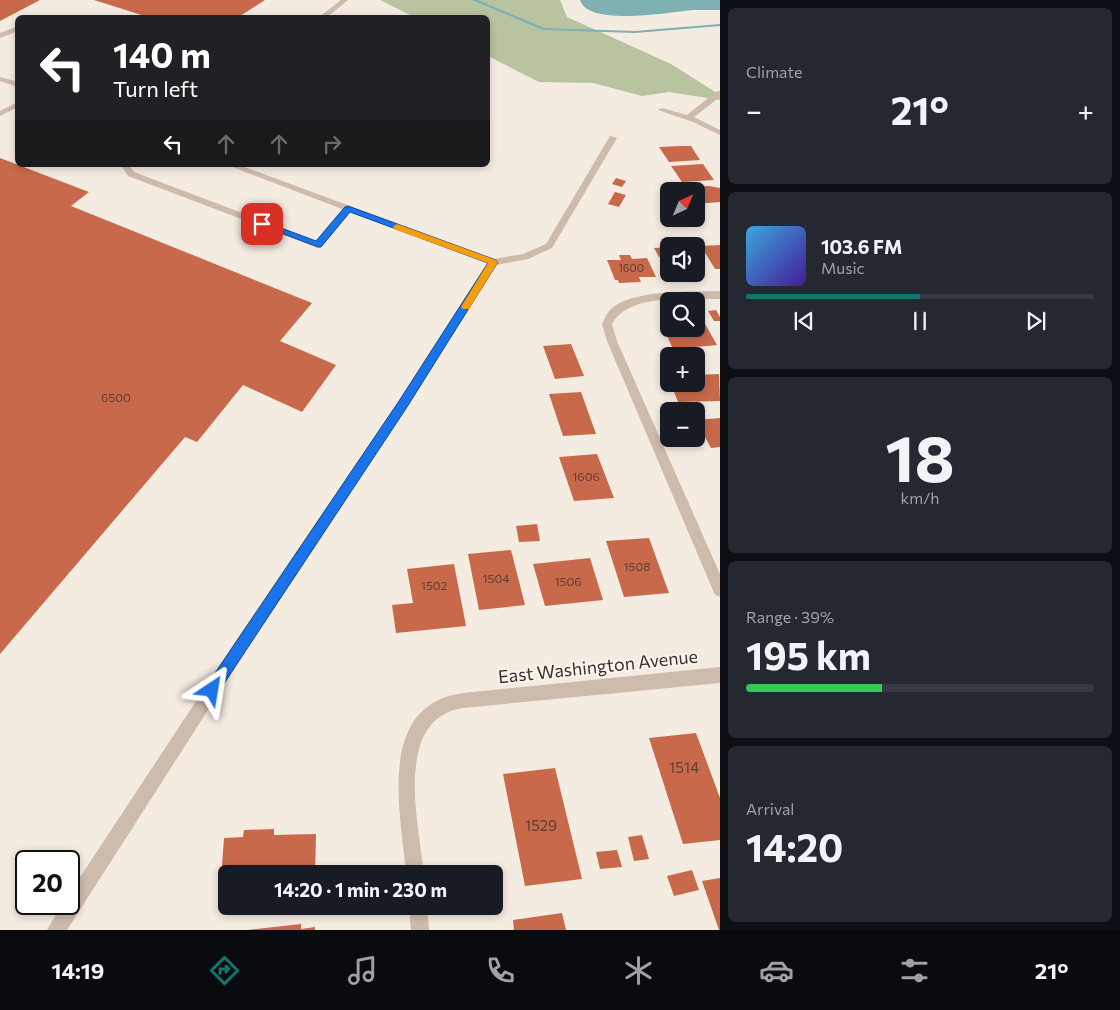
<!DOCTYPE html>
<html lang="en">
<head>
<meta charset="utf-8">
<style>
  :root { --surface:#171b24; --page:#242831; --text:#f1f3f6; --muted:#9ea1a6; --line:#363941; --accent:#0f766e }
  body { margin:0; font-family:Commissioner,sans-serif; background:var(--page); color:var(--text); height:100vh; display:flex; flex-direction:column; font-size:19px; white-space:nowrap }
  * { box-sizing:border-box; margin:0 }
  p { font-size:16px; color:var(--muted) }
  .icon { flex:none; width:28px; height:28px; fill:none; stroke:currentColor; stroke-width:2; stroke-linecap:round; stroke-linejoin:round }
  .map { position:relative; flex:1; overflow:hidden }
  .sheet { display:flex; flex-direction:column; gap:8px; padding:8px; background:#0d0f14; width:400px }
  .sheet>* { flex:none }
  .banner { position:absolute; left:15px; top:15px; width:475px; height:152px; border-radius:8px; box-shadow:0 2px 8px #0003; background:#202124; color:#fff; overflow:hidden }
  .needle { width:32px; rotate:44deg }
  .fabs { position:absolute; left:660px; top:182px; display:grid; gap:10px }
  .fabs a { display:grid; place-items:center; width:45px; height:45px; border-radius:8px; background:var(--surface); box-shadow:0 2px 8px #0003; font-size:25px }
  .speed { position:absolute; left:15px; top:850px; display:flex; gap:10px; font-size:25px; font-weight:700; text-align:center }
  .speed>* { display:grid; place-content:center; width:65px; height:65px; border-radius:50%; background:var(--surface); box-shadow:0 2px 8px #0003; line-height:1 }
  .speed .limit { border:2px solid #111; border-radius:8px; background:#fff; color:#111 }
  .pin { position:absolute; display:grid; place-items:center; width:42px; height:42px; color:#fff; margin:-21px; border-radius:10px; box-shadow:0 2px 8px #0006 }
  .me { position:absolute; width:55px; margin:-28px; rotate:33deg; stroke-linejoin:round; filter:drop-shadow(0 0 4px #0008) }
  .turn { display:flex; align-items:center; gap:18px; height:105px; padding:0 15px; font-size:22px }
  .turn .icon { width:65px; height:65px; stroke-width:2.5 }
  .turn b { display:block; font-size:35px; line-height:42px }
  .lanes { display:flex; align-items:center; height:48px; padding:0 15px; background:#0003; justify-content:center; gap:25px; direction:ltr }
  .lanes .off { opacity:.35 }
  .big { font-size:38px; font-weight:700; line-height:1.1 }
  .sheet .card { flex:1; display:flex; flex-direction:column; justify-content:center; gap:8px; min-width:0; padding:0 18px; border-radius:8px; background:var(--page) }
  .sheet .dial { align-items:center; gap:0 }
  .dial b { font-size:65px; line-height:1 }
  .song { display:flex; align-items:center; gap:15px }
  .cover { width:60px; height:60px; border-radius:8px; background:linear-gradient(135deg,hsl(200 70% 55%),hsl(260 70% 35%)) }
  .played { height:5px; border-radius:2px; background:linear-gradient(90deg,var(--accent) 50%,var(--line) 50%) }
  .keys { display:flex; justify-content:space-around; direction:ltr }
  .heat { display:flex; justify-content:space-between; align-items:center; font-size:28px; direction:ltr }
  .charge { height:8px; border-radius:4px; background:linear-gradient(90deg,#34c759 39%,var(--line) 0) }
  .trip { position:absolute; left:218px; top:865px; width:285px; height:50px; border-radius:8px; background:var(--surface); box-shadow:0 2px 8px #0003; font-weight:700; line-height:50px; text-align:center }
  .menu { display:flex; height:80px; justify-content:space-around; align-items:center; background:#090b0e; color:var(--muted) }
  .menu .icon { width:35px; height:35px }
  .menu .selected { color:var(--accent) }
  .menu b { font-size:22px; color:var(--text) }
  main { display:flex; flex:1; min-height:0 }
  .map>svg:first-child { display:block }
</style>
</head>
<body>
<main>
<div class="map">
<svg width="720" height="930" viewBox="0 0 720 930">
  <rect width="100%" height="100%" fill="#f4ebe1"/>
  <path fill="#b8c4a0" d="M380,0H560L567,17L671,64L720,95V100L669,92L642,96L593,83L539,82L488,56V18L414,17Z"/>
  <path fill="#7fb0b2" d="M580,0H720V10C711,10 702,10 693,10C671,12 588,27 580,0Z"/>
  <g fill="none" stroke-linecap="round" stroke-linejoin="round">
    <path fill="#7fb0b2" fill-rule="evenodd" d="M472,0H478L544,28L635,31L720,24V26L635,33L543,30Z"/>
  </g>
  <path fill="#c8694b" d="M0,0H40L0,21Z
    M94,0H265L237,18H151Z
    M681,146H691L700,160L669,162L659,147Z
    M0,158L89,192L71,206L312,303L280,341L336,365L302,412L243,385L197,442L185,437L0,654Z
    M703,164L714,180L682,182L671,166Z
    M616,178L626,181L622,187L612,184Z
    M709,186L720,188V202L696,204V191H688L685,187Z
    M615,192L626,195L619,207L608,204Z
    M720,245V269H715L701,246Z
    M669,247V256L659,257L654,248Z
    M619,255H630L632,259L647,258L656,277H639L641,282L619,283L618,280H615L607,260H621Z
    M716,310L720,317V321H714L708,311Z
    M704,322L717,345L673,349L662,325H669V329H696V323Z
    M571,344L584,376L555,379L543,346Z
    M719,374L720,401L678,402L671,384H696V375Z
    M581,392L596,434L563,436L549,394Z
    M720,418V447L711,448L705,437H700L697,432L700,431L696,420Z
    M597,454L614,498L574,501L559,457Z
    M537,524L540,541L519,542L516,526Z
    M649,538L669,593L624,597L606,541Z
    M511,550L525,605L479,610L468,554Z
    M590,558L603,600L545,606L533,564Z
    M454,564L466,626L396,633L392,605L413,603L407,569Z
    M696,733L720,798V840L683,844L649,738Z
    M555,768L582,879L525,886L503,774Z
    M274,829V835L316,834L315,874H226V893H220L224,838L243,837L244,830Z
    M642,835L649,859L634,861L628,837Z
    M617,850L622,867L600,869L596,852Z
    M692,870L699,890L674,896L667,876Z
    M720,878V930H719L702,881Z
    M562,913L566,930H514L513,920Z
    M301,924V929L315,927V930H247Z"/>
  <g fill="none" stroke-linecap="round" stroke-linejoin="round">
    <path fill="#cdbbac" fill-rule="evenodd" d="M341,0H348L326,18H318Z
      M18,26V31L0,38V33Z
      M0,77L18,82V87L0,81Z
      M717,91H720V97L694,117L720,130V135L693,122L658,110L662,108L687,115Z
      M18,102V107L0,116V111Z
      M610,136L617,138L552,248L528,259L496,265L407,407L249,646L67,930H47L62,904H69V894L239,636L399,401L487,263L350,212L321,247L318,248L128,176L121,165H129L134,172L316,241L342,209L227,165H239L494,259L523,254L546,244Z
      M720,291V299C689,299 629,293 612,324L617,341L720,574V597L715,595L607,341L602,324C604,320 606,314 610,310C630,289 692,292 720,291Z
      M720,667V683L463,708C392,719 419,825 424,874H406C401,813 375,705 463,693Z
      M409,906H427L429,930H411Z"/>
  </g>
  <path fill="#1a73e8" stroke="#114b97" d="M348,206L496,260L498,262L407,407L217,694L212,697L207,694L205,690L207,685L399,401L488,263L350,212L321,247H318L257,224L262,221L265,222L316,241L345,207Z"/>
  <path fill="#f59e0b" d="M397,224L496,260L498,262L469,309H463L461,307L488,263L394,229L393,227Z"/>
  <g text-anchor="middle" stroke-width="4" stroke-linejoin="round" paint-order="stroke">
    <g font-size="11" fill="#5e3e33">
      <text x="631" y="272">1600</text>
    </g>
    <g font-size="12" fill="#5e3e33">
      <text x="116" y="402">6500</text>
      <text x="586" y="481">1606</text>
      <text x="637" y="571">1508</text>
      <text x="496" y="583">1504</text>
      <text x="568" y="586">1506</text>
      <text x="434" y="590">1502</text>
    </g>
    <g font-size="15" fill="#5e3e33">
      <text x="684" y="773">1514</text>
      <text x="541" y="831">1529</text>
    </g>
    <g font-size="18" fill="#3b302b" stroke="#fbf5ee">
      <text transform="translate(598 667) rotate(-6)" y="6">East Washington Avenue</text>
    </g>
  </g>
</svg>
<div class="fabs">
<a><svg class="needle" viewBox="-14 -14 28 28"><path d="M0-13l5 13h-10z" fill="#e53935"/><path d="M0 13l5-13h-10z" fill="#9ea1a6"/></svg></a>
<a><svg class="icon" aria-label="sound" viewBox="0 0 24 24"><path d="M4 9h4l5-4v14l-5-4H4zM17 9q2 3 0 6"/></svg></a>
<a><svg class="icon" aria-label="search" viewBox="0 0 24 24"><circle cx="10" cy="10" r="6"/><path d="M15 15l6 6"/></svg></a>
<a>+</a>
<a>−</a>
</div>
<div class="speed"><div class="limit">20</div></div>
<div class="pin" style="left:262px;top:224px;background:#d93025"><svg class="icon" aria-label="arrive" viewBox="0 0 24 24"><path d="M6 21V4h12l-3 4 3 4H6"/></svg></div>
<svg class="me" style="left:212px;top:690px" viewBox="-20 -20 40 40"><path d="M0-17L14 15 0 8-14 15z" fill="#1a73e8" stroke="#fff" stroke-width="4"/></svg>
<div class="trip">14:20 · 1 min · 230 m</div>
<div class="banner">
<div class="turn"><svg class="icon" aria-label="left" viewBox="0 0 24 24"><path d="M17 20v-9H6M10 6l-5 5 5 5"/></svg><div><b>140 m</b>Turn left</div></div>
<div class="lanes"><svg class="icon" aria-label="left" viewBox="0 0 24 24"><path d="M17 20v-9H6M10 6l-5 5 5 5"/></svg><svg class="icon off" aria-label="ahead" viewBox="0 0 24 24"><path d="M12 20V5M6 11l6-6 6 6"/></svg><svg class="icon off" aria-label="ahead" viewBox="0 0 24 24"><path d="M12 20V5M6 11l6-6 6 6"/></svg><svg class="icon off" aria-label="right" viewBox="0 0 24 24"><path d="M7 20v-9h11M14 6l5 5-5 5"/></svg></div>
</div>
</div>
<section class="sheet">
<div class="card"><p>Climate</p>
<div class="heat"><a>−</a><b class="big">21°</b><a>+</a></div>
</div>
<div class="card">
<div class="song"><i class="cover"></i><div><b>103.6 FM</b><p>Music</p></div></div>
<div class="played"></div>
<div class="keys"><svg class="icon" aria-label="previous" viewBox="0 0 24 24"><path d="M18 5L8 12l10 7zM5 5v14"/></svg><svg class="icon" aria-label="pause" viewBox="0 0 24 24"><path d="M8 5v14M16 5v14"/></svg><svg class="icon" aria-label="next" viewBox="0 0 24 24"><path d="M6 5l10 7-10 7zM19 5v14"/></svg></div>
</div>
<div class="card dial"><b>18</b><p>km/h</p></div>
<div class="card"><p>Range · 39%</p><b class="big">195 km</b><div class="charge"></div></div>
<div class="card"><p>Arrival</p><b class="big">14:20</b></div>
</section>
</main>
<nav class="menu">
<b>14:19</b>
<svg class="icon selected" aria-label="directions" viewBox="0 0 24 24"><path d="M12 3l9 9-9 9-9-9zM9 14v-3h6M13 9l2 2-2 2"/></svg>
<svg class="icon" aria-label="music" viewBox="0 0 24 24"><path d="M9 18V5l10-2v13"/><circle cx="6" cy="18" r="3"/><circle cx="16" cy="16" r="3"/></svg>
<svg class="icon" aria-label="phone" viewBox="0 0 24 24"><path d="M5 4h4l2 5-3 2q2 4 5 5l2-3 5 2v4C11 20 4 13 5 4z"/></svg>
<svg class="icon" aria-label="climate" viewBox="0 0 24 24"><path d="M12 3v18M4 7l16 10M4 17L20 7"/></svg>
<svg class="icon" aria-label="car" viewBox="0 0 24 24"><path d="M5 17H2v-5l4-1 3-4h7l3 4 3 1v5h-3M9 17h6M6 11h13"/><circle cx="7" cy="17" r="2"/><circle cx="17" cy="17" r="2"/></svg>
<svg class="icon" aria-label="filters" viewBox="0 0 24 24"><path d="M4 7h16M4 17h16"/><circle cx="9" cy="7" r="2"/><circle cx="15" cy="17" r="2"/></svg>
<b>21°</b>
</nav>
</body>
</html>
